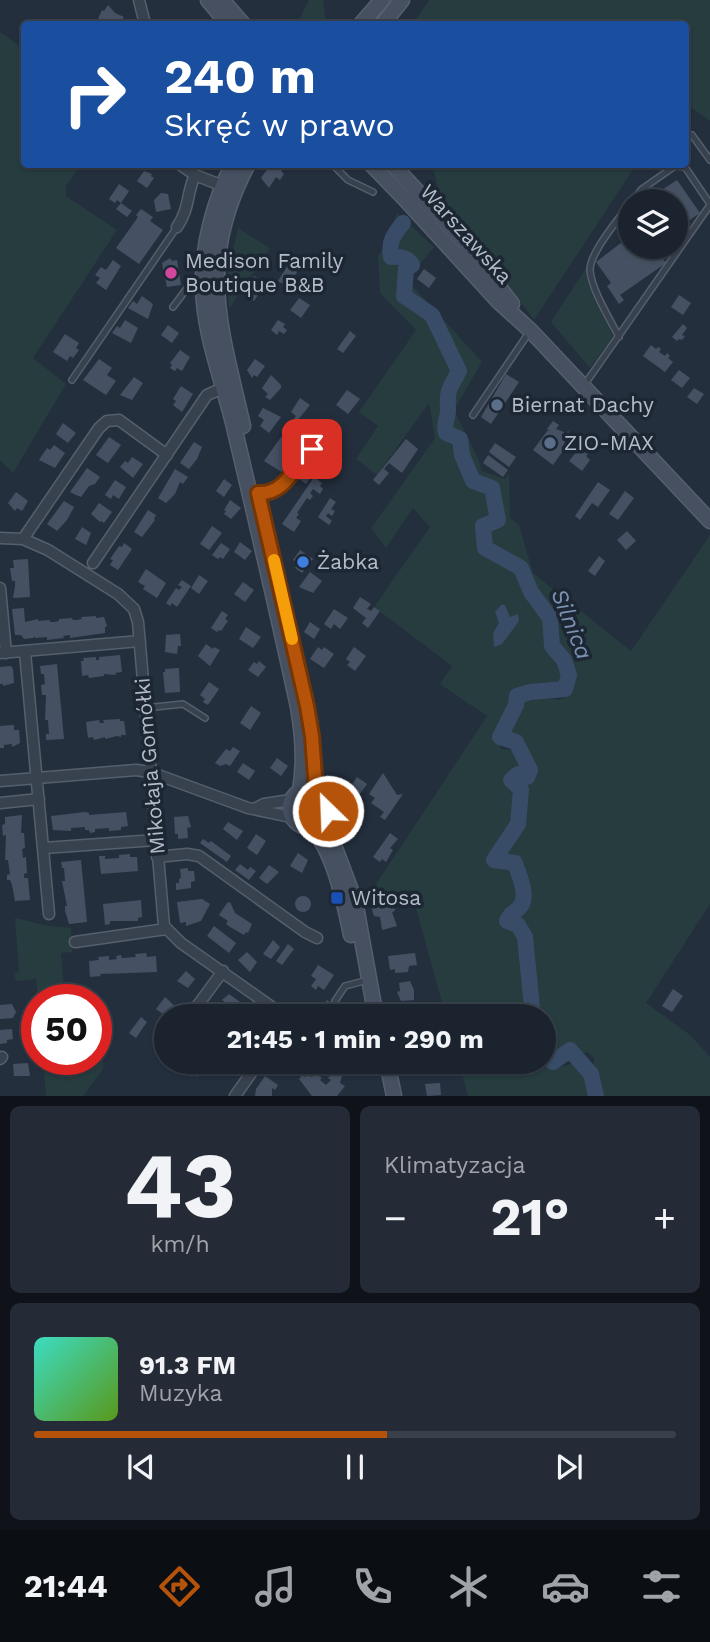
<!DOCTYPE html>
<html lang="pl">
<head>
<meta charset="utf-8">
<style>
  :root { --surface:#1b232e; --page:#242b36; --text:#f1f3f6; --muted:#a0a4aa; --line:#39404a; --accent:#b45309 }
  body { margin:0; font-family:"Work Sans",sans-serif; background:var(--page); color:var(--text); height:100vh; display:flex; flex-direction:column; font-size:26px; white-space:nowrap }
  * { box-sizing:border-box; margin:0 }
  p { font-size:23px; color:var(--muted) }
  .icon { flex:none; width:38px; height:38px; fill:none; stroke:currentColor; stroke-width:2; stroke-linecap:round; stroke-linejoin:round }
  .map { position:relative; height:1096px; overflow:hidden }
  .sheet { display:flex; flex-direction:column; gap:10px; padding:10px; background:#0f1319; flex:1 }
  .sheet>* { flex:none }
  .banner { position:absolute; left:21px; top:21px; width:668px; height:147px; border-radius:7px; box-shadow:0 2px 5px #0004,0 0 0 2px var(--line); background:#1a4fa0; color:#fff; overflow:hidden }
  .tools { position:absolute; left:618px; top:189px; display:grid; gap:14px }
  .tools a { display:grid; place-items:center; width:70px; height:70px; border-radius:50%; background:var(--surface); box-shadow:0 2px 5px #0004,0 0 0 2px var(--line); font-size:35px }
  .speed { position:absolute; left:21px; top:984px; display:flex; gap:14px; font-size:35px; font-weight:700; text-align:center }
  .speed>* { display:grid; place-content:center; width:91px; height:91px; border-radius:50%; background:var(--surface); box-shadow:0 2px 5px #0004,0 0 0 2px var(--line); line-height:1 }
  .speed .limit { border:10px solid #d22; background:#fff; color:#111 }
  .pin { position:absolute; display:grid; place-items:center; width:60px; height:60px; color:#fff; margin:-30px; border-radius:14px; box-shadow:0 4px 10px #0006 }
  .me { position:absolute; width:77px; margin:-38px; rotate:336deg; stroke-linejoin:round; filter:drop-shadow(0 0 5px #0008) }
  .turn { display:flex; align-items:center; gap:24px; height:147px; padding:0 28px; font-size:32px }
  .turn .icon { width:91px; height:91px; stroke-width:2.5 }
  .turn b { display:block; font-size:49px; line-height:60px }
  .big { font-size:52px; font-weight:700; line-height:1.1 }
  .sheet .widget { flex:1; display:flex; flex-direction:column; justify-content:center; gap:10px; min-width:0; padding:0 24px; border-radius:10px; background:var(--page) }
  .sheet .dial { align-items:center; gap:0 }
  .dial b { font-size:91px; line-height:1 }
  .song { display:flex; align-items:center; gap:21px }
  .cover { width:84px; height:84px; border-radius:10px; background:linear-gradient(135deg,hsl(170 70% 55%),hsl(90 70% 35%)) }
  .played { height:7px; border-radius:4px; background:linear-gradient(90deg,var(--accent) 55%,var(--line) 55%) }
  .keys { display:flex; justify-content:space-around; direction:ltr }
  .heat { display:flex; justify-content:space-between; align-items:center; font-size:38px; direction:ltr }
  .sheet .tiles { flex:1; display:grid; gap:10px; grid-template-columns:1fr 1fr }
  .widget:last-child { grid-column:span 2 }
  .trip { position:absolute; left:154px; top:1004px; width:402px; height:70px; border-radius:35px; background:var(--surface); box-shadow:0 2px 5px #0004,0 0 0 2px var(--line); font-weight:700; line-height:70px; text-align:center }
  .tabs { display:flex; height:112px; justify-content:space-around; align-items:center; background:#0b0e12; color:var(--muted) }
  .tabs .icon { width:49px; height:49px }
  .tabs .selected { color:var(--accent) }
  .tabs b { font-size:32px; color:var(--text) }
  .map>svg:first-child { display:block }
</style>
</head>
<body>
<div class="map">
<svg width="710" height="1096" viewBox="0 0 710 1096">
  <rect width="100%" height="100%" fill="#242f3e"/>
  <path fill="#263c3f" d="M309,0H323L326,24H297Z
    M429,0H710V121L686,104V24H413Z
    M0,32L24,49V164L81,165L66,186V196L117,230L33,358L66,384L13,473L0,460Z
    M429,165H636L534,320C501,277 470,233 436,192C439,184 435,171 429,165Z
    M397,213L434,247L407,280L482,362L454,410L478,458L482,471L505,479L509,473L510,518L519,525L533,573L631,651L710,535V904L646,1003L690,1035L710,1057V1096H594V1058L588,1052L563,1059L553,1060L544,1046V1017H533L535,971L529,937C520,930 511,926 514,914L522,909L529,896L517,862L498,858C513,835 530,818 525,789L517,786L514,780L527,781L533,770L523,755L518,741L507,742L503,734L521,699L539,695L559,700L572,694C572,674 573,661 556,648L553,619C545,628 547,642 549,653L562,662L563,689L559,691L537,687L517,694C508,712 495,729 501,749L516,750L525,771L513,773L507,780L510,792C531,805 512,825 502,840C497,846 495,853 491,861L497,866L513,869L521,898L506,916L504,924L522,941L527,963V1017H446L411,890L365,901L487,716L440,684L452,666L374,607L430,527L413,508L386,548L371,528L435,438L429,403L377,475L356,459L378,426L359,412L416,330L380,293L378,256L384,247Z
    M238,228L270,248L229,309L228,273Z
    M586,268L587,281L613,336L590,368L551,322Z
    M15,918L49,926L71,928L72,952L61,953L65,999H38L36,979L16,981L14,973L19,972Z
    M96,1004H104L103,1069L83,1096H46L43,1059H96Z
    M544,1060L548,1066C565,1070 573,1060 589,1062V1096H468L459,1062H544Z"/>
  <path fill="#394c67" d="M501,605H505L510,617L518,614L519,621L502,644L494,647L493,633L499,623L495,612Z"/>
  <g fill="none" stroke-linecap="round" stroke-linejoin="round">
    <path stroke="#394c67" stroke-width="16" d="M403,223C394,234 388,242 391,257C398,256 409,258 412,265L406,268L404,296L432,315L459,371C449,390 447,389 448,410C448,420 443,422 446,433L460,439L462,455L473,481L492,488L498,520L483,526L485,548L521,568L531,592L550,618L552,646L564,660L569,675L565,689L530,692L517,696L516,705L500,737L516,742L530,770L527,777L518,774L511,780L521,790L518,824L494,860L515,863C519,876 530,897 519,908C513,914 510,913 507,921L518,925L525,937L533,1017
      M544,1049L553,1062L570,1050L591,1074L596,1096"/>
  </g>
  <path fill="#455162" d="M108,5L115,13L124,17L118,24H106L98,19L102,10L104,11Z
    M271,164L285,166L281,171L284,174L280,180L276,177L269,188L261,178Z
    M144,171L152,174L151,176L154,178L147,188L137,181Z
    M677,180L700,213L681,226L676,218V201H645Z
    M119,184L129,191L121,203L132,211L127,217L116,209L121,203L117,200L115,203L109,199Z
    M161,193L168,194L171,209L156,212L154,200Z
    M141,209L153,217L150,221L163,230L139,264L116,248L138,217L136,215Z
    M630,236V247H661L666,254L662,257L666,263L620,295L624,300L619,304L607,286L611,283L596,262Z
    M170,258L172,261L177,260L181,285L167,287L162,263Z
    M113,260L121,266L106,290L96,283L100,278L95,275L101,267L106,270Z
    M290,262L295,265L293,269L297,272L292,280L288,277L283,284L278,281Z
    M424,269L436,278L429,288L417,279Z
    M254,276L266,283L254,301L246,296L250,290L247,287Z
    M312,276L318,280L312,288L315,290L313,293L310,291L307,295L301,291Z
    M679,295L691,303L683,315L671,307Z
    M142,296L153,304L148,319L128,308L133,301L137,304Z
    M299,298L310,305L301,318L290,310Z
    M125,320L138,328L131,343L112,333L117,326L120,328Z
    M278,320L285,324L283,327L287,330L284,334L279,331L277,335L271,330Z
    M683,324L687,328L682,335L685,336L682,340L679,339L677,341L672,337Z
    M168,325L179,333L172,343L161,335Z
    M350,331L356,336L343,353L337,349Z
    M65,334L79,343L76,348L79,350L73,358L70,356L67,361L53,352Z
    M651,345L656,349L658,347L661,349L659,352L665,356L667,353L670,356L668,358L673,362L665,372L643,356Z
    M180,350L190,357L182,371L177,368L175,371L170,368L172,365L170,363Z
    M99,359L112,368L107,375L116,381L106,395L83,380Z
    M255,359L265,366L257,377L254,375L252,378L247,370Z
    M679,370L690,378L682,388L671,380Z
    M506,374L519,382L491,424L481,417Z
    M271,375L281,385V388L270,400L265,397L268,394L262,388Z
    M134,377L143,383L132,400L120,395Z
    M181,386L193,394L182,412L173,405L176,401L173,399Z
    M694,388L704,394L697,404L687,397Z
    M347,390L360,399L348,414L336,405Z
    M300,398L310,405L297,421L294,419L296,416L291,412Z
    M263,408L281,417L269,433L260,426L264,420L258,416Z
    M553,421L559,425L556,429L564,432L563,435L565,436L568,431L574,436L570,443L566,440L564,443L567,445L553,465L533,450L548,430L551,431L547,429Z
    M314,422L321,427L312,441L305,436Z
    M63,423L76,433L68,443L56,434Z
    M109,437L121,445L108,463L96,455Z
    M281,437L304,453L288,476L264,461Z
    M406,439L418,449L402,473L389,463L384,469L389,473L379,485L373,480Z
    M194,442L202,447L197,459L189,469L180,463Z
    M495,443L516,457L509,467L489,452Z
    M54,445L65,453L55,468L39,460L47,448L50,450Z
    M578,450L588,454L586,456L590,460L582,471L569,461Z
    M331,451L343,459L335,469L333,467L329,473L324,469L328,464L324,462Z
    M312,454L322,461L306,484L296,477Z
    M488,455L508,470L503,477L483,463Z
    M132,457L143,464L133,478L120,467L125,461L128,463Z
    M87,468L100,477L95,484L89,486L81,497L76,495L70,492Z
    M175,469L188,477L183,484L180,482L175,494L166,503L158,498Z
    M314,477L322,483L320,486L323,489L320,494L313,489L310,493L313,496L310,500L307,498L297,513L299,514L296,518L301,521L294,532L282,524Z
    M224,479L232,485L224,497L216,491Z
    M115,480L126,487L119,499L113,495L111,499L105,495Z
    M598,482L610,490L598,507L592,503L580,520L575,516Z
    M625,491L634,498L618,520L609,514Z
    M16,492L28,501L22,511L17,508L15,511L8,503Z
    M330,498L336,502L331,509L335,511L332,516L328,513L326,516L332,521L329,525L318,517Z
    M230,500L241,508L231,519L224,514L226,511L224,510Z
    M64,501L74,507L67,520L57,531L47,524Z
    M99,503L112,512L104,523L101,521L100,522L91,514Z
    M148,510L156,515L154,519L155,520L142,537L134,532Z
    M212,526L222,533L209,550L200,544Z
    M82,527L91,533L86,545L75,539Z
    M627,531L636,541L626,550L617,540Z
    M240,542L252,551L245,560L234,552Z
    M124,543L132,549L118,570L110,565L113,560L110,559L119,546L122,547Z
    M221,543L230,549L223,559L220,557L218,559L212,555Z
    M300,550L313,559L302,573L295,568L298,563L293,560Z
    M599,556L605,561L595,576L588,571Z
    M28,559L30,597L13,598L15,586V581H12L10,568H14L13,560Z
    M146,569L166,583L157,598L143,589L145,586L138,582Z
    M310,572L322,581L313,593L299,587Z
    M199,575L208,581L199,594L191,588Z
    M182,580L191,586L177,607L172,603L170,606L166,603L176,588L179,590L182,587L178,585Z
    M243,582L254,590L245,602L234,594Z
    M360,597L371,604L367,609L371,611L374,607L380,611L368,628L362,623L366,618L353,608Z
    M24,608L25,622L38,619V621L50,620V622H54L59,621V619L72,618L73,620H77L82,619L81,617L96,616V618L104,617L107,626L105,627V633L70,638V635L63,636L64,638L47,640V637L35,638V636L33,638L24,639L21,635H15L12,609Z
    M334,609L348,618L340,629L334,624L331,629L324,624Z
    M222,611L228,615L225,619L228,621L221,631L219,630L217,632L211,628Z
    M310,622L320,629L314,639L304,632Z
    M246,627L261,637L253,648L239,639Z
    M180,634L181,646H178L177,654L165,652L166,635Z
    M206,644L213,649L214,647L220,650L210,666L198,656Z
    M318,647L322,650L324,647L334,654L324,668L310,659Z
    M354,647L366,656L355,671L347,665L350,662L346,659Z
    M120,655L122,672L115,673L116,675L104,674V676L89,678L88,675L82,676L81,661H84L83,658L96,657V660H99V657Z
    M259,661L266,667L258,677L248,670L254,662L257,664Z
    M57,664L64,739L46,740V734H49L48,720H45L46,695H42L41,685L45,684L44,674H41L40,666Z
    M11,666L13,669L14,683L3,686V684H0V667Z
    M179,668L180,692L165,693L163,672H165V669Z
    M209,682L219,689L208,705L203,702L205,699L200,695Z
    M251,706L261,713L250,730L240,723Z
    M120,719V721H124L126,735H121V737L117,736L105,739V737L94,740L93,737L88,738L86,722L99,720L100,723H104L103,720Z
    M14,725V730H19L20,743L12,747V744L4,745V748H0V726Z
    M233,747L240,751L230,766L226,764L220,766L215,763L226,749L230,751Z
    M277,758L288,766L281,776L270,768Z
    M243,763L255,771L249,780L237,772Z
    M383,773L397,795L403,794L385,820L380,817L384,812L371,803L375,798L369,794Z
    M357,777L367,784L360,794L350,787Z
    M85,812L89,813V815L126,812L128,826L121,827V830L109,831V828L95,829V832L90,833L89,830H85V827L71,828V831L53,830L51,816Z
    M22,815L21,833H24L25,848L22,849L23,858L26,857L27,873L24,874V878H28L30,900L15,901L12,885L10,880H7V875L10,874L8,860H5L6,835L3,836L2,825L5,824V817Z
    M188,816L191,827L187,828L188,838L178,839V834H175L174,817Z
    M228,822L243,831L237,840L223,829Z
    M390,833L398,839L390,848L393,850L386,862L382,859L380,862L373,857Z
    M256,834L266,841L257,855L247,848Z
    M203,839L209,843L211,841L231,856L227,862L200,843Z
    M298,853L308,860L302,873L290,866Z
    M130,854V857H137L138,871L101,874L99,856H105V859L119,858V855Z
    M81,860L87,922L69,924L65,911V906H67L62,881H65L64,868H62L61,862Z
    M240,864L248,870L250,867L256,871L249,880L235,870Z
    M269,865L279,872L267,884L259,878Z
    M188,868V871H194L195,881L191,882V888L176,890V883H179V879L181,878L180,869Z
    M295 904a8 8 0 1 1 16 0a8 8 0 1 1-16 0Z
    M202,899L210,904L201,921L186,926V922L180,923L177,902Z
    M141,900L142,917L138,918V921H110V924L105,925L103,904Z
    M393,901L395,911L392,912L397,926L382,930L380,917L374,916L371,906Z
    M230,902L235,913L252,924L248,933L246,932L244,935L230,927L226,924L228,921L219,915L227,903Z
    M214,926L236,943L229,953L207,936Z
    M273,940L280,947L271,959L263,954Z
    M288,944L294,949L282,965L276,961Z
    M247,952L257,962L250,972L238,960Z
    M146,953L147,957L156,956L157,972L100,974L101,976L90,977L89,961L99,960L98,957L109,956V960L117,959L116,956L121,955L122,958L136,957L135,954Z
    M415,953L417,965L409,966L408,972L395,973V969L390,970L388,956Z
    M318,965L334,975L324,990L318,986L316,990L311,986L316,979L311,976Z
    M186,971L195,979L188,988L177,981Z
    M410,981L414,990V1000L401,1001L397,992L400,991L399,983Z
    M673,989L683,996L672,1012L662,1006Z
    M229,994L240,1002L230,1012L223,1006L225,1002L222,1000Z
    M165,997L178,1009L173,1017H167L156,1009Z
    M327,1000L340,1009L335,1016L319,1017L316,1015Z
    M12,1004L16,1012L13,1018L0,1019V1005Z
    M141,1017L147,1022L136,1038L129,1033Z
    M12,1029L13,1039L7,1040V1043L0,1044V1030Z
    M180,1062H196L202,1069L197,1077L193,1074L192,1077L177,1066Z
    M418,1062H438L439,1071L417,1074L416,1065H418Z
    M28,1063L30,1076H14L13,1064Z
    M334,1070L342,1076L340,1083L345,1086L337,1096H312L299,1079L302,1075L305,1077L308,1074L312,1077L315,1073L322,1078L320,1080L326,1085L331,1080L328,1078Z
    M265,1076L278,1085L275,1090L272,1088V1096H255L256,1089Z
    M440,1083L441,1095L427,1096L425,1084Z"/>
  <g fill="none" stroke-linecap="round" stroke-linejoin="round">
    <defs>
      <path id="lane" d="M692,135L710,160
        M332,164L348,180L373,192
        M632,201L642,189L675,166L685,167L710,204
        M173,307L188,287L203,285
        M619,337C610,319 591,289 590,270C590,252 619,219 630,203
        M72,380L177,227
        M585,384L710,205
        M473,415L530,331
        M251,495L265,493L287,482L312,449L286,431
        M145,708L183,704L205,718
        M327,801L339,796
        M335,1001L345,986L368,980"/>
      <path id="street" d="M139,0L145,24
        M179,164L195,175L223,186
        M177,227C190,208 186,195 195,175
        M0,538L23,539L48,550L118,594L134,609L138,622L164,926L181,943L286,1017
        M23,539L99,428L107,421L119,420L167,455
        M93,563L207,395L223,388
        M0,588L6,653
        M25,652L49,914
        M0,653L140,641
        M0,781L136,770L150,772L248,808L291,817
        M0,803L39,799
        M254,809L264,804L291,800
        M44,848L156,840
        M157,857L187,854L199,856L305,932L317,938
        M75,942L166,929
        M189,1017L223,971
        M163,1051L166,1047
        M0,1059L2,1057
        M351,1062L353,1064
        M235,1096L259,1062"/>
      <path id="secondary" d="M208,0L228,24
        M222,0L243,24
        M361,24L382,0
        M383,24L402,0
        M233,164C214,201 202,245 203,287C204,335 223,381 234,427C256,520 278,614 298,707C303,735 305,762 300,790
        M371,164L405,199L498,301L531,331L710,521
        M392,164L464,242L512,304
        M243,426C220,325 196,262 248,164
        M310,722L316,790
        M290 808a19 19 0 1 1 38 0a19 19 0 1 1-38 0Z
        M324,819L355,901L376,1017
        M309,827C333,845 345,906 351,935
        M387,1062L394,1096"/>
    </defs>
    <use href="#lane" stroke="#565f6c" stroke-width="8"/>
    <use href="#street" stroke="#565f6c" stroke-width="13"/>
    <use href="#secondary" stroke="#565f6c" stroke-width="17"/>
    <use href="#lane" stroke="#38414e" stroke-width="5"/>
    <use href="#street" stroke="#38414e" stroke-width="10"/>
    <use href="#secondary" stroke="#465061" stroke-width="14"/>
  </g>
  <g fill="none" stroke-linecap="round" stroke-linejoin="round">
    <defs>
      <path id="route" d="M312,449C295,464 286,495 258,493L307,706L312,736L316,790L327,801L328,811"/>
    </defs>
    <use href="#route" stroke="#753606" stroke-width="18"/>
    <use href="#route" stroke="#b45309" stroke-width="12"/>
    <path stroke="#f59e0b" stroke-width="12" d="M274,560L292,639"/>
  </g>
  <circle fill="#d1479c" stroke="#1d2633" stroke-width="2.5" cx="171" cy="273" r="7"/>
  <g fill="#5c6f8a" stroke="#1d2633" stroke-width="2.5">
    <circle cx="497" cy="405" r="7"/>
    <circle cx="550" cy="443" r="7"/>
  </g>
  <circle fill="#3f7fe0" stroke="#1d2633" stroke-width="2.5" cx="303" cy="562" r="7"/>
  <rect fill="#1a4fb4" stroke="#1d2633" stroke-width="2.5" x="330" y="891" width="14" height="14" rx="3.5"/>
  <g text-anchor="middle" stroke-width="7" stroke-linejoin="round" paint-order="stroke">
    <g font-size="21" fill="#b4bcc9" stroke="#1d2633">
      <text transform="translate(466 234) rotate(48)" y="7">Warszawska</text>
      <text transform="translate(150 766) rotate(-95)" y="7">Mikołaja Gomółki</text>
    </g>
    <g font-size="21" fill="#b4bcc9" stroke="#1d2633" text-anchor="start">
      <text x="185" y="268">Medison Family<tspan x="185" dy="24">Boutique B&amp;B</tspan></text>
      <text x="511" y="412">Biernat Dachy</text>
      <text x="564" y="450">ZIO-MAX</text>
      <text x="317" y="569">Żabka</text>
      <text x="351" y="905">Witosa</text>
    </g>
    <g font-size="23" font-style="italic" fill="#7c92b1" stroke="#1d2633">
      <text transform="translate(572 624) rotate(68)" y="8">Silnica</text>
    </g>
  </g>
</svg>
<div class="tools">
<a><svg class="icon" aria-label="layers" viewBox="0 0 24 24"><path d="M12 4l9 5-9 5-9-5zM3 14l9 5 9-5"/></svg></a>
</div>
<div class="speed"><div class="limit">50</div></div>
<div class="pin" style="left:312px;top:449px;background:#d93025"><svg class="icon" aria-label="arrive" viewBox="0 0 24 24"><path d="M6 21V4h12l-3 4 3 4H6"/></svg></div>
<svg class="me" style="left:328px;top:811px" viewBox="-20 -20 40 40"><circle r="17" fill="#b45309" stroke="#fff" stroke-width="3"/><path d="M0-11L8 9 0 5-8 9z" fill="#fff"/></svg>
<div class="trip">21:45 · 1 min · 290 m</div>
<div class="banner">
<div class="turn"><svg class="icon" aria-label="right" viewBox="0 0 24 24"><path d="M7 20v-9h11M14 6l5 5-5 5"/></svg><div><b>240 m</b>Skręć w prawo</div></div>
</div>
</div>
<section class="sheet">
<div class="tiles">
<div class="widget dial"><b>43</b><p>km/h</p></div>
<div class="widget"><p>Klimatyzacja</p>
<div class="heat"><a>−</a><b class="big">21°</b><a>+</a></div>
</div>
<div class="widget">
<div class="song"><i class="cover"></i><div><b>91.3 FM</b><p>Muzyka</p></div></div>
<div class="played"></div>
<div class="keys"><svg class="icon" aria-label="previous" viewBox="0 0 24 24"><path d="M18 5L8 12l10 7zM5 5v14"/></svg><svg class="icon" aria-label="pause" viewBox="0 0 24 24"><path d="M8 5v14M16 5v14"/></svg><svg class="icon" aria-label="next" viewBox="0 0 24 24"><path d="M6 5l10 7-10 7zM19 5v14"/></svg></div>
</div>
</div>
</section>
<nav class="tabs">
<b>21:44</b>
<svg class="icon selected" aria-label="directions" viewBox="0 0 24 24"><path d="M12 3l9 9-9 9-9-9zM9 14v-3h6M13 9l2 2-2 2"/></svg>
<svg class="icon" aria-label="music" viewBox="0 0 24 24"><path d="M9 18V5l10-2v13"/><circle cx="6" cy="18" r="3"/><circle cx="16" cy="16" r="3"/></svg>
<svg class="icon" aria-label="phone" viewBox="0 0 24 24"><path d="M5 4h4l2 5-3 2q2 4 5 5l2-3 5 2v4C11 20 4 13 5 4z"/></svg>
<svg class="icon" aria-label="climate" viewBox="0 0 24 24"><path d="M12 3v18M4 7l16 10M4 17L20 7"/></svg>
<svg class="icon" aria-label="car" viewBox="0 0 24 24"><path d="M5 17H2v-5l4-1 3-4h7l3 4 3 1v5h-3M9 17h6M6 11h13"/><circle cx="7" cy="17" r="2"/><circle cx="17" cy="17" r="2"/></svg>
<svg class="icon" aria-label="filters" viewBox="0 0 24 24"><path d="M4 7h16M4 17h16"/><circle cx="9" cy="7" r="2"/><circle cx="15" cy="17" r="2"/></svg>
</nav>
</body>
</html>
